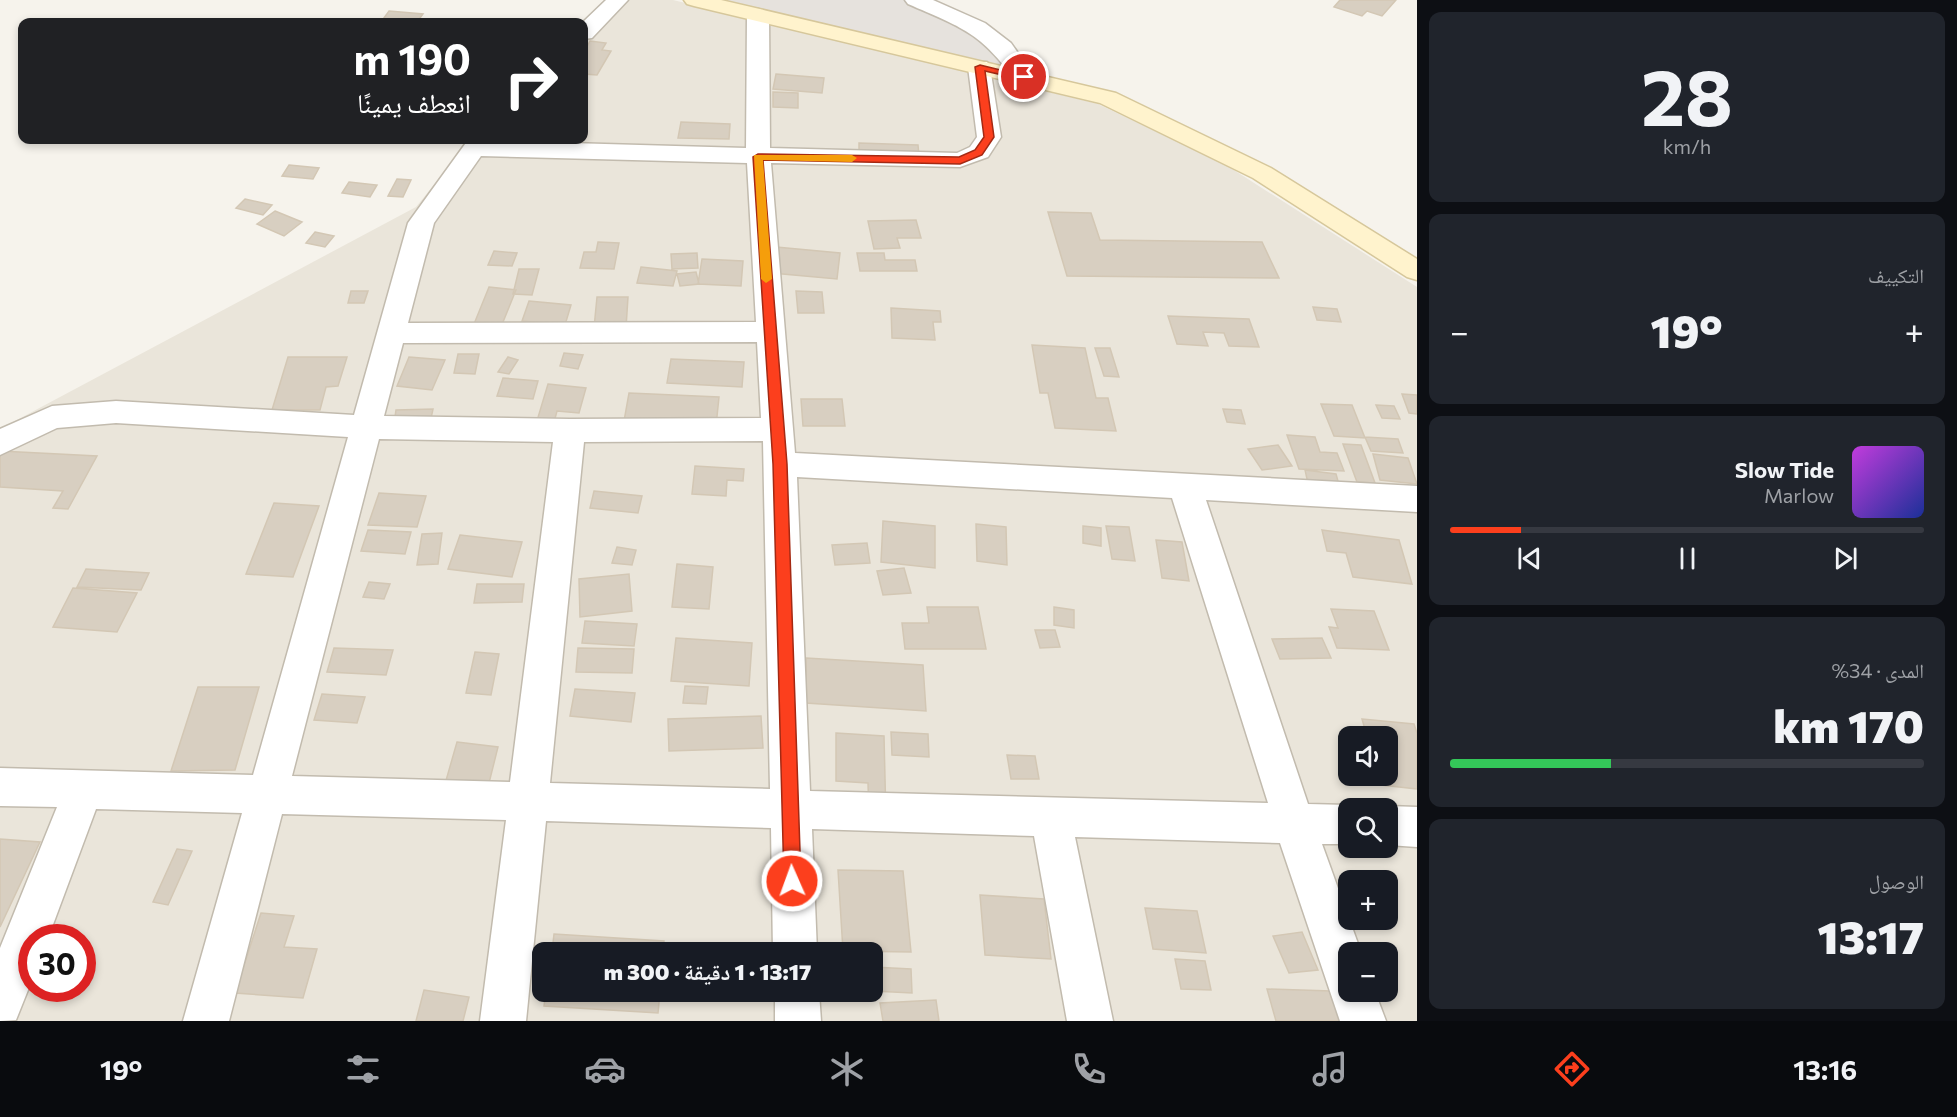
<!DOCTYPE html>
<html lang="ar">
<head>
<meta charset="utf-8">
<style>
  :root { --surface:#171b24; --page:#20242c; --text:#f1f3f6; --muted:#9ea1a6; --line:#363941; --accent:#fc3f1d }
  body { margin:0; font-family:Commissioner,"Noto Naskh Arabic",sans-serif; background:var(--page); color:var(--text); direction:rtl; height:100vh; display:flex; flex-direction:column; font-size:22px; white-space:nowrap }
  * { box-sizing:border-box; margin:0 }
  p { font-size:20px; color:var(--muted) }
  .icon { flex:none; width:33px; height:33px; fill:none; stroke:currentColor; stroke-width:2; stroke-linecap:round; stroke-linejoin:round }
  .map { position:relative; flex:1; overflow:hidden; direction:ltr }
  .panel { display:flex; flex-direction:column; gap:12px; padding:12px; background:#0d0f14; width:540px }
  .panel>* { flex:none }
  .top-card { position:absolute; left:18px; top:18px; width:570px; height:126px; border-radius:12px; box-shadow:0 3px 9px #0003; direction:rtl; background:#202124; color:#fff; overflow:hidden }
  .fabs { position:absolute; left:1338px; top:726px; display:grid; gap:12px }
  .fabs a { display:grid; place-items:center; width:60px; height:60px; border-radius:12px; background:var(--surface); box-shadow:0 3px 9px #0003; font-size:30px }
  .speed { position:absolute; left:18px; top:924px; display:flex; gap:12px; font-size:30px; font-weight:700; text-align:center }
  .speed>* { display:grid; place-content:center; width:78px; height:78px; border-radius:50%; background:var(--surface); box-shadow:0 3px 9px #0003; line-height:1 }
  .speed .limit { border:9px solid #d22; background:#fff; color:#111 }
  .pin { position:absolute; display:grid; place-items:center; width:51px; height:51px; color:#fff; margin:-26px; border:3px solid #fff; border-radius:50%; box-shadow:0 2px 6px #0007 }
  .me { position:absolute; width:66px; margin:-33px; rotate:358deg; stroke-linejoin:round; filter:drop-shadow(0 0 4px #0008) }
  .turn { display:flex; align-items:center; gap:21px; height:126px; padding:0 18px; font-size:27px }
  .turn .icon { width:78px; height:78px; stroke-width:2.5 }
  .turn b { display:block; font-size:42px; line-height:51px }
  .big { font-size:45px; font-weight:800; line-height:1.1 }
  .panel .tile { flex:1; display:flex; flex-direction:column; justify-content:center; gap:9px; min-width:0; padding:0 21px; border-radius:12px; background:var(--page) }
  .panel .dial { align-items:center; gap:0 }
  .dial b { font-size:78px; line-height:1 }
  .song { display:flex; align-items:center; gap:18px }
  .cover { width:72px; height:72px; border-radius:9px; background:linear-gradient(135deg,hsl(290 70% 55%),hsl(230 70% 35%)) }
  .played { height:6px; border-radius:3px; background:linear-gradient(90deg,var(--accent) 15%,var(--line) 15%) }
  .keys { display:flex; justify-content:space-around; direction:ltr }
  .heat { display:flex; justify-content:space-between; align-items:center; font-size:33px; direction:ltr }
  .charge { height:9px; border-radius:4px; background:linear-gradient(90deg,#34c759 34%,var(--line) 0) }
  .trip { position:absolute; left:532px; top:942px; width:351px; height:60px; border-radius:12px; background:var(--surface); box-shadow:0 3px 9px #0003; font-weight:800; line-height:60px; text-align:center; direction:rtl }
  .tabs { display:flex; height:96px; justify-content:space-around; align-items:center; background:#090b0e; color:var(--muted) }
  .tabs .icon { width:42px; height:42px }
  .tabs .on { color:var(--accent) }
  .tabs b { font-size:27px; color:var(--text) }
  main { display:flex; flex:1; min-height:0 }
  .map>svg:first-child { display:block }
</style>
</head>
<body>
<main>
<section class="panel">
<div class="tile dial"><b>28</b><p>km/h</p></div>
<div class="tile"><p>التكييف</p>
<div class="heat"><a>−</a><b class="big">19°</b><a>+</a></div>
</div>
<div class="tile">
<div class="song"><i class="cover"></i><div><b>Slow Tide</b><p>Marlow</p></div></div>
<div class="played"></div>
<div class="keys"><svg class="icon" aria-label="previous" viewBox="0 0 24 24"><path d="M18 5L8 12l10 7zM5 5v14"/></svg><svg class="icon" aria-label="pause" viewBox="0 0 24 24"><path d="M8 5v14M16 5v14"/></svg><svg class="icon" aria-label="next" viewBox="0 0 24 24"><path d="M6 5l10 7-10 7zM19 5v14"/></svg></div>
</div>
<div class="tile"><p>المدى · 34%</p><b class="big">170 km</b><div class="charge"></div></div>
<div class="tile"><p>الوصول</p><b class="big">13:17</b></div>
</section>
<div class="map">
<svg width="1417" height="1021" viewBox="0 0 1417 1021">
  <rect width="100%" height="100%" fill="#f6f3ec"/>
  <path fill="#eae5da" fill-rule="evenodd" d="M616,0H673L1098,104L1226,165L1417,287V1021H0V429L416,207L458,155L473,140H584V32ZM1348,736H1388V776H1348ZM1348,808H1388V848H1348ZM1348,880H1388V920H1348ZM32,938H82V988H32ZM543,952H873V992H543ZM1348,952H1388V992H1348Z"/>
  <path fill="#e6e2dd" d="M725,0H906L1000,46L1016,70Z"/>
  <path fill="#d8cfc1" stroke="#d3c7b4" stroke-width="1.5" d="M1340,0H1396L1382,16L1367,11L1362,16L1334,7Z
    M389,11L423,14L417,22H381Z
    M590,41L606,43L602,50L611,51L597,75L584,74V52Z
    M776,74L824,78L822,93L773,89Z
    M773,92L798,93V108L773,107Z
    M681,122L730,124L729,139L678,138Z
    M859,143L918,145L919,156L859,154Z
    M289,165L319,168L313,179L282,176Z
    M397,179L411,180L403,197L388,196Z
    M349,182L377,185L370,197L342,193Z
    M245,199L272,205L263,215L236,208Z
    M275,211L302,222L284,236L257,224Z
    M1048,212L1091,213L1100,240L1262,242L1279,278L1067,276Z
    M916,220L921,238H897L900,248L874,249L868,221Z
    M315,232L334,236L325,247L306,243Z
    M598,242L619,243L614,269L580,268L584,252H596Z
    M776,247L840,253L837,279L772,273Z
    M494,251L517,253L512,266L488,265Z
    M697,253L698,268L672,269L671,254Z
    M857,253H884L885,260H915L917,271H860Z
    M702,259L743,261L741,286L698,284Z
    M641,267L677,271L673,286L637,283Z
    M519,269H539L532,295L513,294Z
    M696,272L699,284L680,286L677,274Z
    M489,287L516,290L501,327L474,324Z
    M351,291H368L364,303H348Z
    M796,291L822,292L824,313H798Z
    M597,297H628L626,328H594Z
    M529,301L571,305L565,325L522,321Z
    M1313,307L1337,309L1341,322L1317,320Z
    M891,308L940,311L941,322H933L935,340L892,338Z
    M1168,316L1249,319L1259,347L1229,346L1224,333L1203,332L1208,346L1177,344Z
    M1032,345L1085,348L1096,398H1108L1116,431L1055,428L1048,393H1040Z
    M1095,348H1110L1119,377L1104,376Z
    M564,353L583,355L578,369L560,366Z
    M458,354H479L475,374L454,373Z
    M288,357H347L338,386L326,387L320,410H272Z
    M409,357L445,360L432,390L397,386Z
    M508,357L518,360L509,374L498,372Z
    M671,359L744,362L742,387L667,383Z
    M503,378L538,381L533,399L497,396Z
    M548,384L586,388L579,413L557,411L553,426L536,424Z
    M629,393L719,397L716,426L624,421Z
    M1402,394L1417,395V414L1409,413Z
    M801,399H842L845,426H803Z
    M1321,404L1352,405L1365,438L1334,436Z
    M1376,405L1394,406L1400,419L1382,418Z
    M433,409L430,423L394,424L396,410Z
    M1223,409L1241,410L1245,424L1227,422Z
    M1287,435L1315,437L1320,452L1337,453L1344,471L1299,469Z
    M1365,437L1398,439L1403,453L1371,451Z
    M1343,444L1361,445L1375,483L1357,482Z
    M1278,445L1292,466L1262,470L1248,449Z
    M0,451L97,456L68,509L53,508L63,491L0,487Z
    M1373,454L1408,458L1417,484L1380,480Z
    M695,466L744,469L743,481L727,480L726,496L692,494Z
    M1305,470L1336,474L1341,492L1309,488Z
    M594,491L642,496L638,513L590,508Z
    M379,493L426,496L417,527L368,525Z
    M274,503L319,506L293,577L246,574Z
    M883,521L935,526V568L881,562Z
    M976,524L1006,527L1007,565L977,561Z
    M1083,526L1101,528V546L1083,543Z
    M1106,526L1129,527L1135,561L1112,559Z
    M368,530L411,532L405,554L361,551Z
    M1322,530L1399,540L1412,584L1353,577L1346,553L1327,551Z
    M442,533L438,564L417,565L422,534Z
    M460,535L522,542L512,577L448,569Z
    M1156,540L1182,542L1189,581L1162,578Z
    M867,543L870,563L835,565L832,545Z
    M617,547L636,550L632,565L612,563Z
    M677,564L713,567L709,609L672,607Z
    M904,568L911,593L883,595L877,571Z
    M86,569L149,573L141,590L77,587Z
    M629,574L632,611L580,617L579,579Z
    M369,582L390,584L384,599L363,597Z
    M477,584H524L522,602L474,603Z
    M73,588L137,593L117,632L53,627Z
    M927,607H978L986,649H905L902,623H929Z
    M1054,607L1074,610V628L1054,625Z
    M1331,609L1374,611L1389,650L1337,648L1329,627L1338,628Z
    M585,621L637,624L634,646L582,643Z
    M1035,630H1055L1060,647L1040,648Z
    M676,638L752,643L749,686L671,681Z
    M1322,638L1331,658L1280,659L1272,639Z
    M334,648L393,650L386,675L327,672Z
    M578,648L634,649L632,673L576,672Z
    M475,652L499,654L491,695L466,693Z
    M806,658L923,665L926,711L806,703Z
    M685,686L708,687L706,704L683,703Z
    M198,687H259L235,770L171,771Z
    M575,689L635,693L631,722L570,716Z
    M322,694L365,697L357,723L314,720Z
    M761,716L763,748L669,751L668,719Z
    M1362,719L1414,724L1417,733V789L1381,785L1378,776H1388V736H1367Z
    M891,732L928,734L929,757L892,755Z
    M836,733L884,736L886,820L869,819L868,783L836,781Z
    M457,742L498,747L486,795L443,791Z
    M1007,755L1035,756L1039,779H1011Z
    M0,839L40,842L0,927Z
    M177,849L192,851L168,905L153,902Z
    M838,870L903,871L911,952L843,951Z
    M980,895L1044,899L1051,959L985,955Z
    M1145,908L1197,911L1206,953L1153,949Z
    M261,913L294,916L284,947L317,949L303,998L235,993Z
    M1302,932L1318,970L1289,973L1273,936Z
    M554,934L664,941L663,952H552Z
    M1175,959L1205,961L1211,990L1181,989Z
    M873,967L911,969L912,993L873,991Z
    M1267,989L1331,991L1341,1021H1276Z
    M424,990L469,997L463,1021H416Z
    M546,992H660L658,1013L544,1006Z
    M936,1000L939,1021H883L880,1003Z"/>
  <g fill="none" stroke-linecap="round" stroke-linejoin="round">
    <defs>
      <path id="minor" d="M606,0H628L592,38L584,39L583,22Z
        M905,0H933L985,23L1011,43L1035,77L1032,82H1016C982,33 961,27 908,4Z
        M758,9L765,11L769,15L770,148L957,153L970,147L977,137L968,67L971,62H987L990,67L1001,137L988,157L960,167L771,163L795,453L1417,486V512L1206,500L1308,804L1348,805L1356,808H1348V844H1322L1361,952H1348V992H1375L1386,1021H1340L1280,843L1075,837L1113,1021H1067L1034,836L812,829L817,952H773L771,828L546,821L526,1021H480L506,820L282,814L229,1021H183L242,813L96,809L48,938H32V980L16,1020L0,1021V948L57,807L0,806V768L253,775L348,437L116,423L57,428L0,455V429L52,406L116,401L354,415L408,223L468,140L746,148L747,15L751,11ZM481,156L747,163L756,322L408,323L434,223ZM757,342L761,418L570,419L384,416L403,343ZM379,439L553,442L510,782L292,776ZM763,441L770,789L550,783L584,442ZM797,477L1172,498L1268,803L810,791Z
        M1388,806L1417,807V847L1388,845V808H1383Z
        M775,992H819L821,1021H775Z"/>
      <path id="secondary" d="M684,0H721L1116,93L1271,168L1417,259V280L1407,277L1253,178L1100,103L694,6L687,4Z"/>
    </defs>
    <use href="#minor" stroke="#c2bbae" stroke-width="3"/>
    <use href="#secondary" stroke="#d6c79b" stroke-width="3"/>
    <use href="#minor" fill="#fff" fill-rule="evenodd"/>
    <use href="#secondary" fill="#fff3cd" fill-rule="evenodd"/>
  </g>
  <path fill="#fc3f1d" stroke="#a42913" stroke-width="1.5" d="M980,65L1029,77L1024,80L985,71L994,137L982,155L960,164L763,160L787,464L801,881L799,887L792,890L786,887L784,881L773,464L753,157L758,154L959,157L975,150L984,137L975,67Z"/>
  <path fill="#f59e0b" d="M754,155H852L857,158L852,162L763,160L772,279L766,283L761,279Z"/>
</svg>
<div class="fabs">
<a><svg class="icon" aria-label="sound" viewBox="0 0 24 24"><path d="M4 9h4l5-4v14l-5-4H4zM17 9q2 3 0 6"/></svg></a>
<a><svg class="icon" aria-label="search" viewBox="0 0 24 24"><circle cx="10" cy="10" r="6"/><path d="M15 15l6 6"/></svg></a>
<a>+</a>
<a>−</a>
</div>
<div class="speed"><div class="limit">30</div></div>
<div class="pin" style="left:1024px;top:77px;background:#d93025"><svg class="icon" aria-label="arrive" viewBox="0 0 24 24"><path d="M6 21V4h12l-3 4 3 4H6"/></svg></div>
<svg class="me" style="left:792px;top:881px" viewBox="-20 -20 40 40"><circle r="17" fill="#fc3f1d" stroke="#fff" stroke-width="3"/><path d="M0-11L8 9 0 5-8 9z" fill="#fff"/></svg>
<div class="trip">13:17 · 1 دقيقة · 300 m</div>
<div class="top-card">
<div class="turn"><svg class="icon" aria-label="right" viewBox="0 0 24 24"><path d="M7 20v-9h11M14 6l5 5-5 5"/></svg><div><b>190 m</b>انعطف يمينًا</div></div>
</div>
</div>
</main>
<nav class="tabs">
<b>13:16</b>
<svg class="icon on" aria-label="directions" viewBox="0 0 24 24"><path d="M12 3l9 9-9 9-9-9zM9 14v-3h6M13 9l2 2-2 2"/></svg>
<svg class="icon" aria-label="music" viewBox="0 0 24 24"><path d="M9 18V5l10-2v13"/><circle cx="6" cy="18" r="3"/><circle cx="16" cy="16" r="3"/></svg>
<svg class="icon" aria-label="phone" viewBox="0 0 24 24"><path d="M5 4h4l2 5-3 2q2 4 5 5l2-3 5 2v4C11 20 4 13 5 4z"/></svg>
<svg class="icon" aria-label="climate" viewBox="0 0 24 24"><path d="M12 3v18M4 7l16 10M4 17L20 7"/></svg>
<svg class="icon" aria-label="car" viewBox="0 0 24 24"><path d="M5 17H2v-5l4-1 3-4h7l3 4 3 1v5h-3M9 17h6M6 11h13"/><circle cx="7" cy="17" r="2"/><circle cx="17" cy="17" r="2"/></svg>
<svg class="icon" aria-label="filters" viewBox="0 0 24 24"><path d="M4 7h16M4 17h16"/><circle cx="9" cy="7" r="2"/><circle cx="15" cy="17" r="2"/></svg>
<b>19°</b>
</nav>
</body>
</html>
